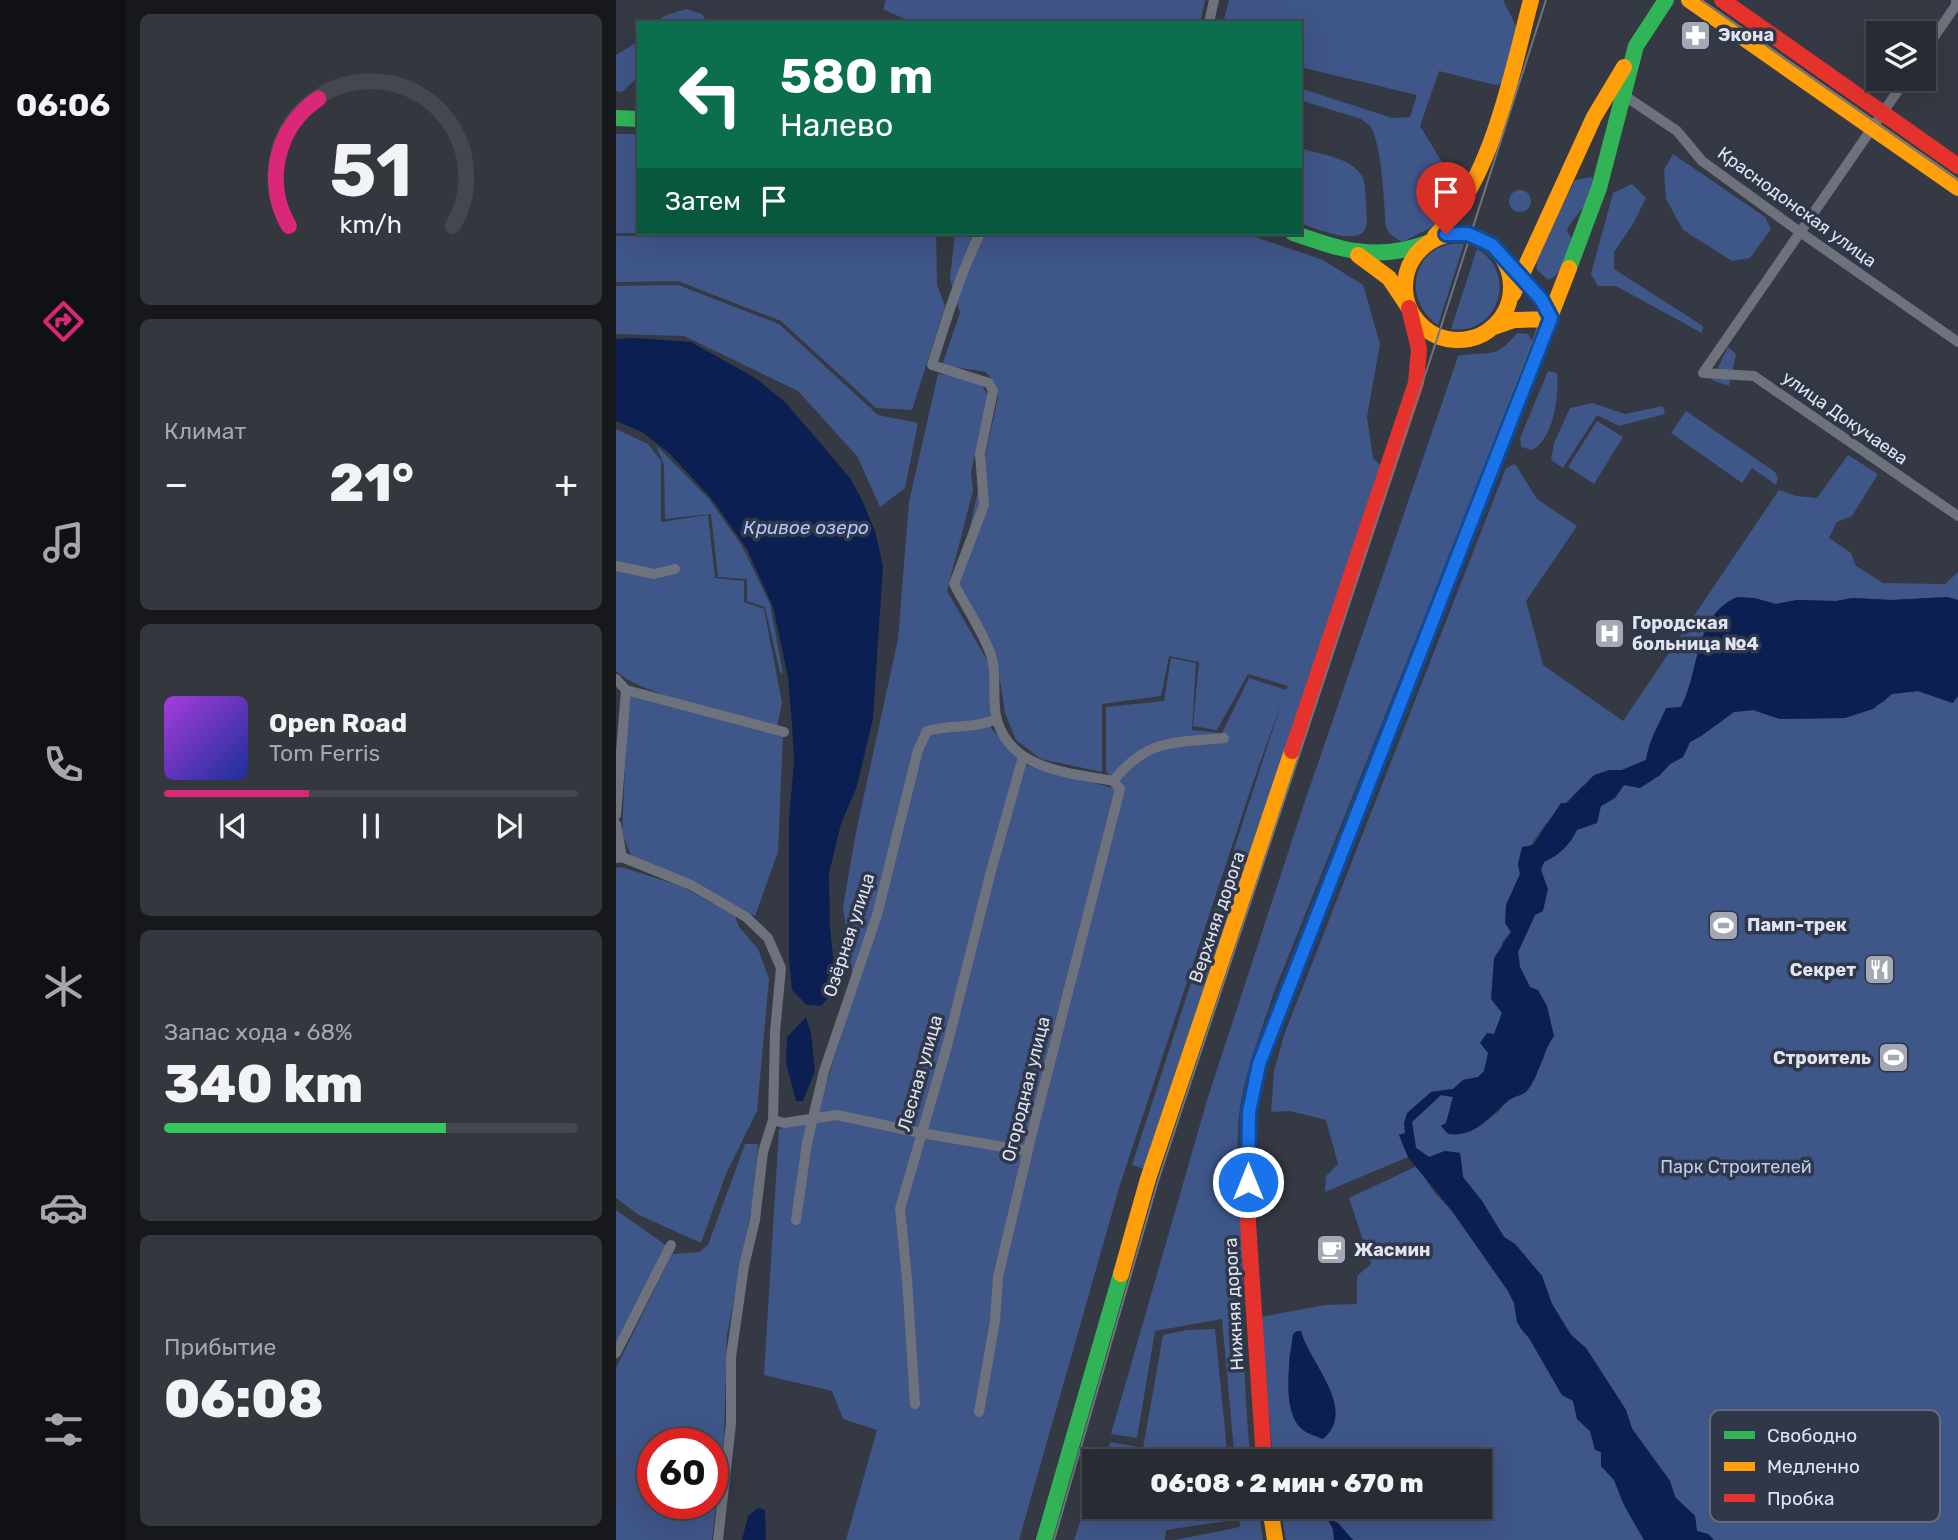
<!DOCTYPE html>
<html lang="ru">
<head>
<meta charset="utf-8">
<style>
  :root { --surface:#282b32; --page:#34373e; --text:#f1f3f6; --muted:#a5a7ac; --line:#44474d; --accent:#db2777 }
  body { margin:0; font-family:Rubik,sans-serif; background:var(--page); color:var(--text); height:100vh; display:flex; flex-direction:column; font-size:26px; white-space:nowrap }
  * { box-sizing:border-box; margin:0 }
  p { font-size:23px; color:var(--muted) }
  .icon { flex:none; width:38px; height:38px; fill:none; stroke:currentColor; stroke-width:2; stroke-linecap:round; stroke-linejoin:round }
  .map { position:relative; flex:1; overflow:hidden }
  .details { display:flex; flex-direction:column; gap:14px; padding:14px; background:#16181c; width:490px }
  .details>* { flex:none }
  .guide { position:absolute; left:21px; top:21px; width:665px; height:214px; border-radius:0px; box-shadow:0 7px 28px #0002,0 0 0 2px var(--line); background:#0b6e4f; color:#fff; overflow:hidden }
  .tools { position:absolute; left:1250px; top:21px; display:grid; gap:14px }
  .tools a { display:grid; place-items:center; width:70px; height:70px; border-radius:0px; background:var(--surface); box-shadow:0 7px 28px #0002,0 0 0 2px var(--line); font-size:35px }
  .speed { position:absolute; left:21px; top:1428px; display:flex; gap:14px; font-size:35px; font-weight:700; text-align:center }
  .speed>* { display:grid; place-content:center; width:91px; height:91px; border-radius:50%; background:var(--surface); box-shadow:0 7px 28px #0002,0 0 0 2px var(--line); line-height:1 }
  .speed .limit { border:10px solid #d22; background:#fff; color:#111 }
  .pin { position:absolute; display:grid; place-items:center; width:60px; height:60px; color:#fff; margin:-72px -30px; border-radius:50% 50% 50% 0; rotate:-45deg; box-shadow:0 0 7px #0007 }
  .pin .icon { rotate:45deg }
  .me { position:absolute; width:77px; margin:-38px; rotate:0deg; stroke-linejoin:round; filter:drop-shadow(0 0 5px #0008) }
  .turn { display:flex; align-items:center; gap:24px; height:147px; padding:0 28px; font-size:32px }
  .turn .icon { width:91px; height:91px; stroke-width:2.5 }
  .turn b { display:block; font-size:49px; line-height:60px }
  .then { display:flex; align-items:center; height:66px; padding:0 28px; background:#0003; gap:14px; font-size:26px }
  .big { font-size:52px; font-weight:800; line-height:1.1 }
  .details .widget { flex:1; display:flex; flex-direction:column; justify-content:center; gap:10px; min-width:0; padding:0 24px; border-radius:10px; background:var(--page) }
  .details .dial { align-items:center; gap:0 }
  .dial svg { height:182px; overflow:visible; fill:none; stroke:var(--line); stroke-width:7; stroke-linecap:round; text-anchor:middle }
  .dial text { fill:var(--text); stroke:none }
  .song { display:flex; align-items:center; gap:21px }
  .cover { width:84px; height:84px; border-radius:10px; background:linear-gradient(135deg,hsl(280 70% 55%),hsl(230 70% 35%)) }
  .played { height:7px; border-radius:4px; background:linear-gradient(90deg,var(--accent) 35%,var(--line) 35%) }
  .keys { display:flex; justify-content:space-around; direction:ltr }
  .heat { display:flex; justify-content:space-between; align-items:center; font-size:38px; direction:ltr }
  .charge { height:10px; border-radius:5px; background:linear-gradient(90deg,#34c759 68%,var(--line) 0) }
  .trip { position:absolute; left:466px; top:1449px; width:410px; height:70px; border-radius:0px; background:var(--surface); box-shadow:0 7px 28px #0002,0 0 0 2px var(--line); font-weight:800; line-height:70px; text-align:center }
  main { display:flex; flex:1; min-height:0 }
  .tabs { display:flex; flex-direction:column; width:126px; justify-content:space-around; align-items:center; background:#101114; color:var(--muted) }
  .tabs .icon { width:49px; height:49px }
  .tabs .on { color:var(--accent) }
  .tabs b { font-size:32px; color:var(--text) }
  .map>svg:first-child { display:block }
</style>
</head>
<body>
<main>
<nav class="tabs">
<b>06:06</b>
<svg class="icon on" aria-label="directions" viewBox="0 0 24 24"><path d="M12 3l9 9-9 9-9-9zM9 14v-3h6M13 9l2 2-2 2"/></svg>
<svg class="icon" aria-label="music" viewBox="0 0 24 24"><path d="M9 18V5l10-2v13"/><circle cx="6" cy="18" r="3"/><circle cx="16" cy="16" r="3"/></svg>
<svg class="icon" aria-label="phone" viewBox="0 0 24 24"><path d="M5 4h4l2 5-3 2q2 4 5 5l2-3 5 2v4C11 20 4 13 5 4z"/></svg>
<svg class="icon" aria-label="climate" viewBox="0 0 24 24"><path d="M12 3v18M4 7l16 10M4 17L20 7"/></svg>
<svg class="icon" aria-label="car" viewBox="0 0 24 24"><path d="M5 17H2v-5l4-1 3-4h7l3 4 3 1v5h-3M9 17h6M6 11h13"/><circle cx="7" cy="17" r="2"/><circle cx="17" cy="17" r="2"/></svg>
<svg class="icon" aria-label="filters" viewBox="0 0 24 24"><path d="M4 7h16M4 17h16"/><circle cx="9" cy="7" r="2"/><circle cx="15" cy="17" r="2"/></svg>
</nav>
<section class="details">
<div class="widget dial"><svg viewBox="0 0 100 80">
<path d="M14 69A42 42 0 1 1 86 69"/>
<path d="M14 69A42 42 0 0 1 27 13" stroke="#db2777"/>
<text x="50" y="56" font-size="32" font-weight="700">51</text>
<text x="50" y="72" font-size="11">km/h</text>
</svg></div>
<div class="widget"><p>Климат</p>
<div class="heat"><a>−</a><b class="big">21°</b><a>+</a></div>
</div>
<div class="widget">
<div class="song"><i class="cover"></i><div><b>Open Road</b><p>Tom Ferris</p></div></div>
<div class="played"></div>
<div class="keys"><svg class="icon" aria-label="previous" viewBox="0 0 24 24"><path d="M18 5L8 12l10 7zM5 5v14"/></svg><svg class="icon" aria-label="pause" viewBox="0 0 24 24"><path d="M8 5v14M16 5v14"/></svg><svg class="icon" aria-label="next" viewBox="0 0 24 24"><path d="M6 5l10 7-10 7zM19 5v14"/></svg></div>
</div>
<div class="widget"><p>Запас хода · 68%</p><b class="big">340 km</b><div class="charge"></div></div>
<div class="widget"><p>Прибытие</p><b class="big">06:08</b></div>
</section>
<div class="map">
<svg width="1342" height="1540" viewBox="0 0 1342 1540">
  <rect width="100%" height="100%" fill="#353943"/>
  <path fill="#3f5688" fill-rule="evenodd" d="M270,0H589L584,23H297L267,9Z
    M613,0H887L901,28L887,84L879,85L823,71L804,126L841,187L843,202L826,222L786,242L774,234L770,227C768,205 766,142 754,126C752,124 748,121 745,119L684,100V88L776,118L794,117L801,95L684,67V23H607Z
    M70,9L86,14L92,23H40L48,16Z
    M23,41V76L6,92L0,91V55Z
    M0,134H23V233H0Z
    M684,148C702,154 732,157 744,173C751,182 749,195 750,205C750,213 753,225 747,232C737,244 697,228 684,223Z
    M1057,154L1149,217L1155,229L1134,258L1116,261L1067,230L1050,199L1048,170Z
    M976,177C982,198 960,212 951,230L956,240C952,254 947,275 932,280L921,270L920,259L959,180Z
    M1016,184L1030,198L1017,224L998,252V269L1087,326L1086,333L1000,286H982L975,274L997,193Z
    M893 201a11 11 0 1 1 22 0a11 11 0 1 1-22 0Z
    M320,233L321,285L329,306L296,410L260,408L165,321L62,281L0,282V236Z
    M339,233H627L707,260L747,285L764,344L751,417L757,458L766,467L528,1169L516,1165L666,701L636,785L504,1185L403,1540H230L261,1430L227,1419L216,1391L148,1375L163,1129L198,1122L239,992L227,907L240,832L282,639L293,502L322,374L361,376L372,396L355,472L357,491L331,591L374,665L375,728L409,765L497,788L490,769V707L548,701L555,658L580,663L576,730L606,733L633,678L670,690L672,686L632,674L601,730L577,726L583,662L553,656L545,696L486,704V772L425,759L400,740L389,713L380,654L339,597L382,397L379,383L370,372L326,365L344,313L334,279Z
    M848,244L822,325C782,298 799,239 848,244Z
    M861,249C902,272 883,336 835,329Z
    M62,285L163,324L262,415L302,423L289,488L264,507L241,456L182,391L68,336L0,334V286Z
    M901,333L912,334L918,344L658,992C645,1032 628,1073 623,1115C619,1153 625,1189 626,1227C628,1305 626,1383 635,1461H619L606,1319L539,1331L521,1438L495,1434L592,1097L689,801L835,377L842,356C873,350 879,361 901,333Z
    M1112,347L1120,354L1113,386L1096,380Z
    M932,371L941,373C943,397 938,438 916,450L905,447L904,438Z
    M976,403L1009,414L1047,406L1049,414L1003,426L981,415L947,468L935,460L938,443L954,408Z
    M1070,411L1159,472L1162,478L1160,485L1136,468L1126,483L1055,433Z
    M981,421L1007,437L978,484L952,467Z
    M0,429L32,444L45,461V522L92,515L99,578L128,581V602L148,609L166,703L161,727C124,716 25,695 0,671Z
    M40,445L93,499L126,546L154,604L167,674L164,672L149,607L131,601V579L102,577L95,514L49,519L48,465Z
    M1232,455L1262,474L1236,516L1221,522L1213,538L1235,553L1240,566L1267,583L1329,584L1342,572V600L1331,597L1276,600L1237,598L1220,601L1181,600L1160,604L1138,598L1090,627L1072,694L1065,707L1050,709C1041,728 1033,739 1030,760L1006,770H993L965,787L928,826L902,864L904,874L890,905L895,932L886,942V1012L868,1071L862,1077L847,1080L837,1089L815,1092L788,1123L789,1133L783,1135L792,1157L709,1192L710,1176L722,1164L710,1120L674,1111L655,1112L658,1071L668,1035L890,468L899,464L921,499L961,526L910,601L927,665L1007,721L1163,490L1180,496L1201,498Z
    M1302,691L1336,703L1342,696V1540H1098L1092,1534L1081,1531L1079,1516L1059,1497L1054,1481L1016,1428L1010,1410L970,1348L955,1335L936,1304L926,1276L899,1244L888,1237L866,1201L847,1177L844,1153L829,1151L813,1157L800,1148L796,1122L825,1095L837,1097L830,1123L825,1126L861,1128L882,1112L892,1100L910,1092L928,1058L930,1047L914,987L904,967L902,952L919,915L927,879L925,870L928,862C949,852 948,847 961,830C968,821 980,817 985,806L991,803L1008,785L1024,788L1044,775L1054,764L1067,757L1074,742L1085,736L1118,712L1137,710L1164,719L1229,718L1268,702L1275,694Z
    M20,696L167,736L162,852L139,916L17,860L6,833L12,697Z
    M5,867L65,886L119,916L123,927L142,949L153,979L141,1111L110,1174L85,1243L23,1215L0,1198V868Z
    M129,1144H142L138,1196L111,1335L108,1438L96,1540H0V1368L56,1254L83,1252L92,1245ZM37,1444H96V1503H37Z
    M801,1166L818,1192L836,1211L892,1291L898,1303L901,1322L906,1330L913,1338L946,1395L957,1401L961,1419L974,1431L979,1449L985,1452V1466L998,1480L1005,1499L1028,1540H737L722,1523L712,1519L717,1529L718,1540H670L664,1507H863V1461H657L645,1317L709,1305L741,1304V1276L755,1264L733,1198ZM685,1331C695,1368 725,1387 717,1427L674,1396L673,1356Z
    M0,1210L51,1246L0,1347Z
    M599,1329L612,1461H486L495,1442L527,1448L547,1335L571,1330Z
    M478,1479V1507H616L617,1520L550,1530L549,1540H458Z
    M623,1507H642L647,1540H559L624,1527Z"/>
  <path fill="#0c1f52" d="M20,338L75,342L141,379L170,403L234,478L245,498L259,531L267,566L257,718L241,786L225,824L213,873L214,927L220,983L213,997L205,1006L191,1005L176,990L173,958V819L178,763L176,723L172,677L157,607L131,549L95,498L53,453L26,432L0,421V339Z
    M1121,597L1138,598L1160,604L1181,600L1220,601L1237,598L1276,600L1331,597L1342,600V696L1337,703L1302,691L1276,694L1257,709L1229,718L1164,719L1137,710L1118,712L1085,736L1074,742L1067,757L1054,764L1044,775L1024,788L1008,785L999,798L985,806L981,823L961,830C953,846 944,854 928,862L925,870L932,889L927,911L919,915L902,952L904,967L914,987L922,990L931,1006L938,1036C926,1052 924,1075 911,1091C906,1096 897,1096 892,1101C873,1116 860,1138 832,1134L825,1126L830,1123L837,1097L825,1095L796,1122L800,1148L813,1157L829,1151L844,1153L847,1177L866,1201L888,1237L899,1244L926,1276L936,1304L955,1335L970,1348L1010,1410L1016,1429L1054,1481L1059,1497L1079,1516L1081,1531L1092,1534L1098,1540H1028L1009,1507L998,1480L985,1466V1452L979,1450L974,1431L961,1419L957,1401L946,1395L913,1338L906,1330L901,1322L898,1303L892,1291L836,1211L792,1157L783,1135L789,1133L788,1123L791,1113L815,1092L837,1089L847,1080L862,1077L868,1071L872,1053L864,1043L871,1033L878,1034L886,1013L875,999L878,958L895,932L889,923L890,905L904,874L902,864L906,847L917,845L945,803H951L978,775L993,770H1006L1030,760C1034,738 1041,729 1050,708L1065,707C1084,671 1078,615 1121,597Z
    M190,1017L195,1033L199,1071L187,1101H180L170,1063L171,1037Z
    M681,1331H685C694,1364 742,1409 707,1439C700,1436 692,1434 687,1430C664,1412 674,1357 677,1334Z
    M142,1508L149,1510L150,1540H126L132,1516Z
    M711,1518L722,1523L737,1540H718L717,1529Z"/>
  <g fill="none" stroke-linecap="round" stroke-linejoin="round">
    <path stroke="#6e727c" stroke-width="10" d="M593,23L598,0
      M1307,53L1340,5V0
      M1006,94L1061,131L1086,161L1184,232L1342,342
      M364,233C344,275 330,320 316,365L373,383L377,391L364,454L368,505L338,584C349,605 368,634 375,655C382,675 375,699 381,720C395,770 454,773 497,781C532,738 558,743 608,738
      M1087,373L1290,79
      M1087,373L1138,376L1342,516
      M0,566L38,574L59,569
      M0,679L10,690
      M0,815L10,690L168,732
      M0,824L6,857L0,858
      M6,857L75,885L130,917L152,938L165,968L159,1032L157,1120L147,1152L139,1220L128,1266L115,1357V1424L102,1540
      M157,1120L168,1123L221,1115L305,1133L412,1151
      M180,1220L191,1143L208,1071L261,915L302,750L311,731C334,724 359,729 381,719
      M0,1353L55,1245
      M299,1404L291,1279L284,1209L331,1046L375,871L407,757
      M363,1412L379,1321L382,1277L416,1133L504,789L497,781"/>
    <path stroke="#30b455" stroke-width="16" d="M0,118L23,119
      M677,233C726,250 760,262 811,243
      M953,268L983,188L1020,46L1050,0
      M709,896L806,647
      M428,1540L505,1274"/>
    <path stroke="#ff9f0a" stroke-width="16" d="M1073,0L1342,188
      M789 287a53 53 0 1 1 106 0a53 53 0 1 1-106 0Z
      M819,236C876,180 895,76 915,0
      M742,255L773,278L793,308
      M897,269L925,299L935,319
      M897,294L978,117L1008,67
      M878,327L898,320L935,319
      M806,647L953,268
      M633,1163V1112L643,1064L709,896
      M505,1274L532,1179L676,751
      M654,1507L659,1540"/>
    <path stroke="#e5322d" stroke-width="16" d="M1106,0L1342,166
      M676,751L800,383L803,349L793,308
      M633,1163L632,1223L648,1461"/>
    <path stroke="#70747d" stroke-width="2" d="M1085,0L1342,180
      M438,1540L542,1181L822,336L930,0"/>
  </g>
  <g fill="none" stroke-linecap="round" stroke-linejoin="round">
    <defs>
      <path id="route" d="M632,1182L633,1112L643,1064L935,318L925,299L876,245L852,234H830"/>
    </defs>
    <use href="#route" stroke="#114b97" stroke-width="18"/>
    <use href="#route" stroke="#1a73e8" stroke-width="12"/>
  </g>
  <defs>
    <symbol id="pharmacy-square" viewBox="-11 -11 22 22"><rect x="-9" y="-9" width="18" height="18" rx="4" fill="#a4a8b3" stroke="#2f3749"/><path d="M-2-6h4v4h4v4h-4v4h-4v-4h-4v-4h4Z" fill="#fff"/></symbol>
    <symbol id="hospital-square" viewBox="-11 -11 22 22"><rect x="-9" y="-9" width="18" height="18" rx="4" fill="#a4a8b3" stroke="#2f3749"/><path d="M-5-5h3v3.5h4V-5h3V5h-3V1.5h-4V5h-3Z" fill="#fff"/></symbol>
    <symbol id="stadium-square" viewBox="-11 -11 22 22"><rect x="-9" y="-9" width="18" height="18" rx="4" fill="#a4a8b3" stroke="#2f3749"/><path d="M0-5a6.5 5 0 1 0 0 10a6.5 5 0 1 0 0-10ZM-3.5-1.8h7v3.6h-7Z" fill="#fff"/></symbol>
    <symbol id="restaurant-square" viewBox="-11 -11 22 22"><rect x="-9" y="-9" width="18" height="18" rx="4" fill="#a4a8b3" stroke="#2f3749"/><path d="M-5-6h1v4h1v-4h1v4h1v-4h1v5L-1.5 .5V6h-2V.5L-5-1ZM5-6V6H3V1.5H1.5Q1.5-4 5-6Z" fill="#fff"/></symbol>
    <symbol id="cafe-square" viewBox="-11 -11 22 22"><rect x="-9" y="-9" width="18" height="18" rx="4" fill="#a4a8b3" stroke="#2f3749"/><path d="M-5.5-4.5H6V0H3Q3 3.5 0 3.5H-2.5Q-5.5 3.5-5.5 0ZM3-3.2v2h1.7v-2ZM-6 4.5H4V6H-6Z" fill="#fff"/></symbol>
  </defs>
  <g fill-rule="evenodd">
    <use href="#pharmacy-square" x="1062" y="18" width="35" height="35"/>
    <use href="#hospital-square" x="976" y="616" width="35" height="35"/>
    <use href="#stadium-square" x="1090" y="908" width="35" height="35"/>
    <use href="#restaurant-square" x="1246" y="952" width="35" height="35"/>
    <use href="#stadium-square" x="1260" y="1040" width="35" height="35"/>
    <use href="#cafe-square" x="698" y="1232" width="35" height="35"/>
  </g>
  <g text-anchor="middle" stroke-width="7" stroke-linejoin="round" paint-order="stroke">
    <g font-size="18" font-weight="bold" fill="#dfe4f0" stroke="#2f3749" text-anchor="start">
      <text x="1102" y="41">Экона</text>
      <text x="1016" y="629">Городская<tspan x="1016" dy="21">больница №4</tspan></text>
      <text x="1131" y="931">Памп-трек</text>
      <text x="1240" y="976" text-anchor="end">Секрет</text>
      <text x="1255" y="1064" text-anchor="end">Строитель</text>
      <text x="738" y="1256">Жасмин</text>
    </g>
    <g font-size="18" fill="#dfe4f0" stroke="#2f3749">
      <text transform="translate(1181 207) rotate(36)" y="6">Краснодонская улица</text>
      <text transform="translate(1229 418) rotate(35)" y="6">улица Докучаева</text>
      <text transform="translate(601 917) rotate(-71)" y="6">Верхняя дорога</text>
      <text transform="translate(233 935) rotate(-72)" y="6">Озёрная улица</text>
      <text transform="translate(304 1073) rotate(-74)" y="6">Лесная улица</text>
      <text transform="translate(410 1089) rotate(-76)" y="6">Огородная улица</text>
      <text transform="translate(618 1304) rotate(-93)" y="6">Нижняя дорога</text>
    </g>
    <g font-size="18" fill="#baccf0" stroke="#2f3749">
      <text x="1120" y="1173">Парк Строителей</text>
    </g>
    <g font-size="19" font-style="italic" fill="#adc7fc" stroke="#2f3749">
      <text x="190" y="534">Кривое озеро</text>
    </g>
  </g>
  <rect x="1094" y="1410" width="230" height="112" rx="10" fill="#2f3749" stroke="#646b7b" stroke-width="2"/>
  <rect x="1108" y="1431" width="31" height="8" fill="#30b455"/>
  <rect x="1108" y="1462" width="31" height="9" fill="#ff9f0a"/>
  <rect x="1108" y="1494" width="31" height="8" fill="#e5322d"/>
  <g font-size="19" fill="#dfe4f0">
    <text x="1151" y="1442">Свободно</text>
    <text x="1151" y="1473">Медленно</text>
    <text x="1151" y="1505">Пробка</text>
  </g>
</svg>
<div class="tools">
<a><svg class="icon" aria-label="layers" viewBox="0 0 24 24"><path d="M12 4l9 5-9 5-9-5zM3 14l9 5 9-5"/></svg></a>
</div>
<div class="speed"><div class="limit">60</div></div>
<div class="pin" style="left:830px;top:234px;background:#d93025"><svg class="icon" aria-label="arrive" viewBox="0 0 24 24"><path d="M6 21V4h12l-3 4 3 4H6"/></svg></div>
<svg class="me" style="left:632px;top:1182px" viewBox="-20 -20 40 40"><circle r="17" fill="#1a73e8" stroke="#fff" stroke-width="3"/><path d="M0-11L8 9 0 5-8 9z" fill="#fff"/></svg>
<div class="trip">06:08 · 2 мин · 670 m</div>
<div class="guide">
<div class="turn"><svg class="icon" aria-label="left" viewBox="0 0 24 24"><path d="M17 20v-9H6M10 6l-5 5 5 5"/></svg><div><b>580 m</b>Налево</div></div>
<div class="then">Затем<svg class="icon" aria-label="arrive" viewBox="0 0 24 24"><path d="M6 21V4h12l-3 4 3 4H6"/></svg></div>
</div>
</div>
</main>
</body>
</html>
